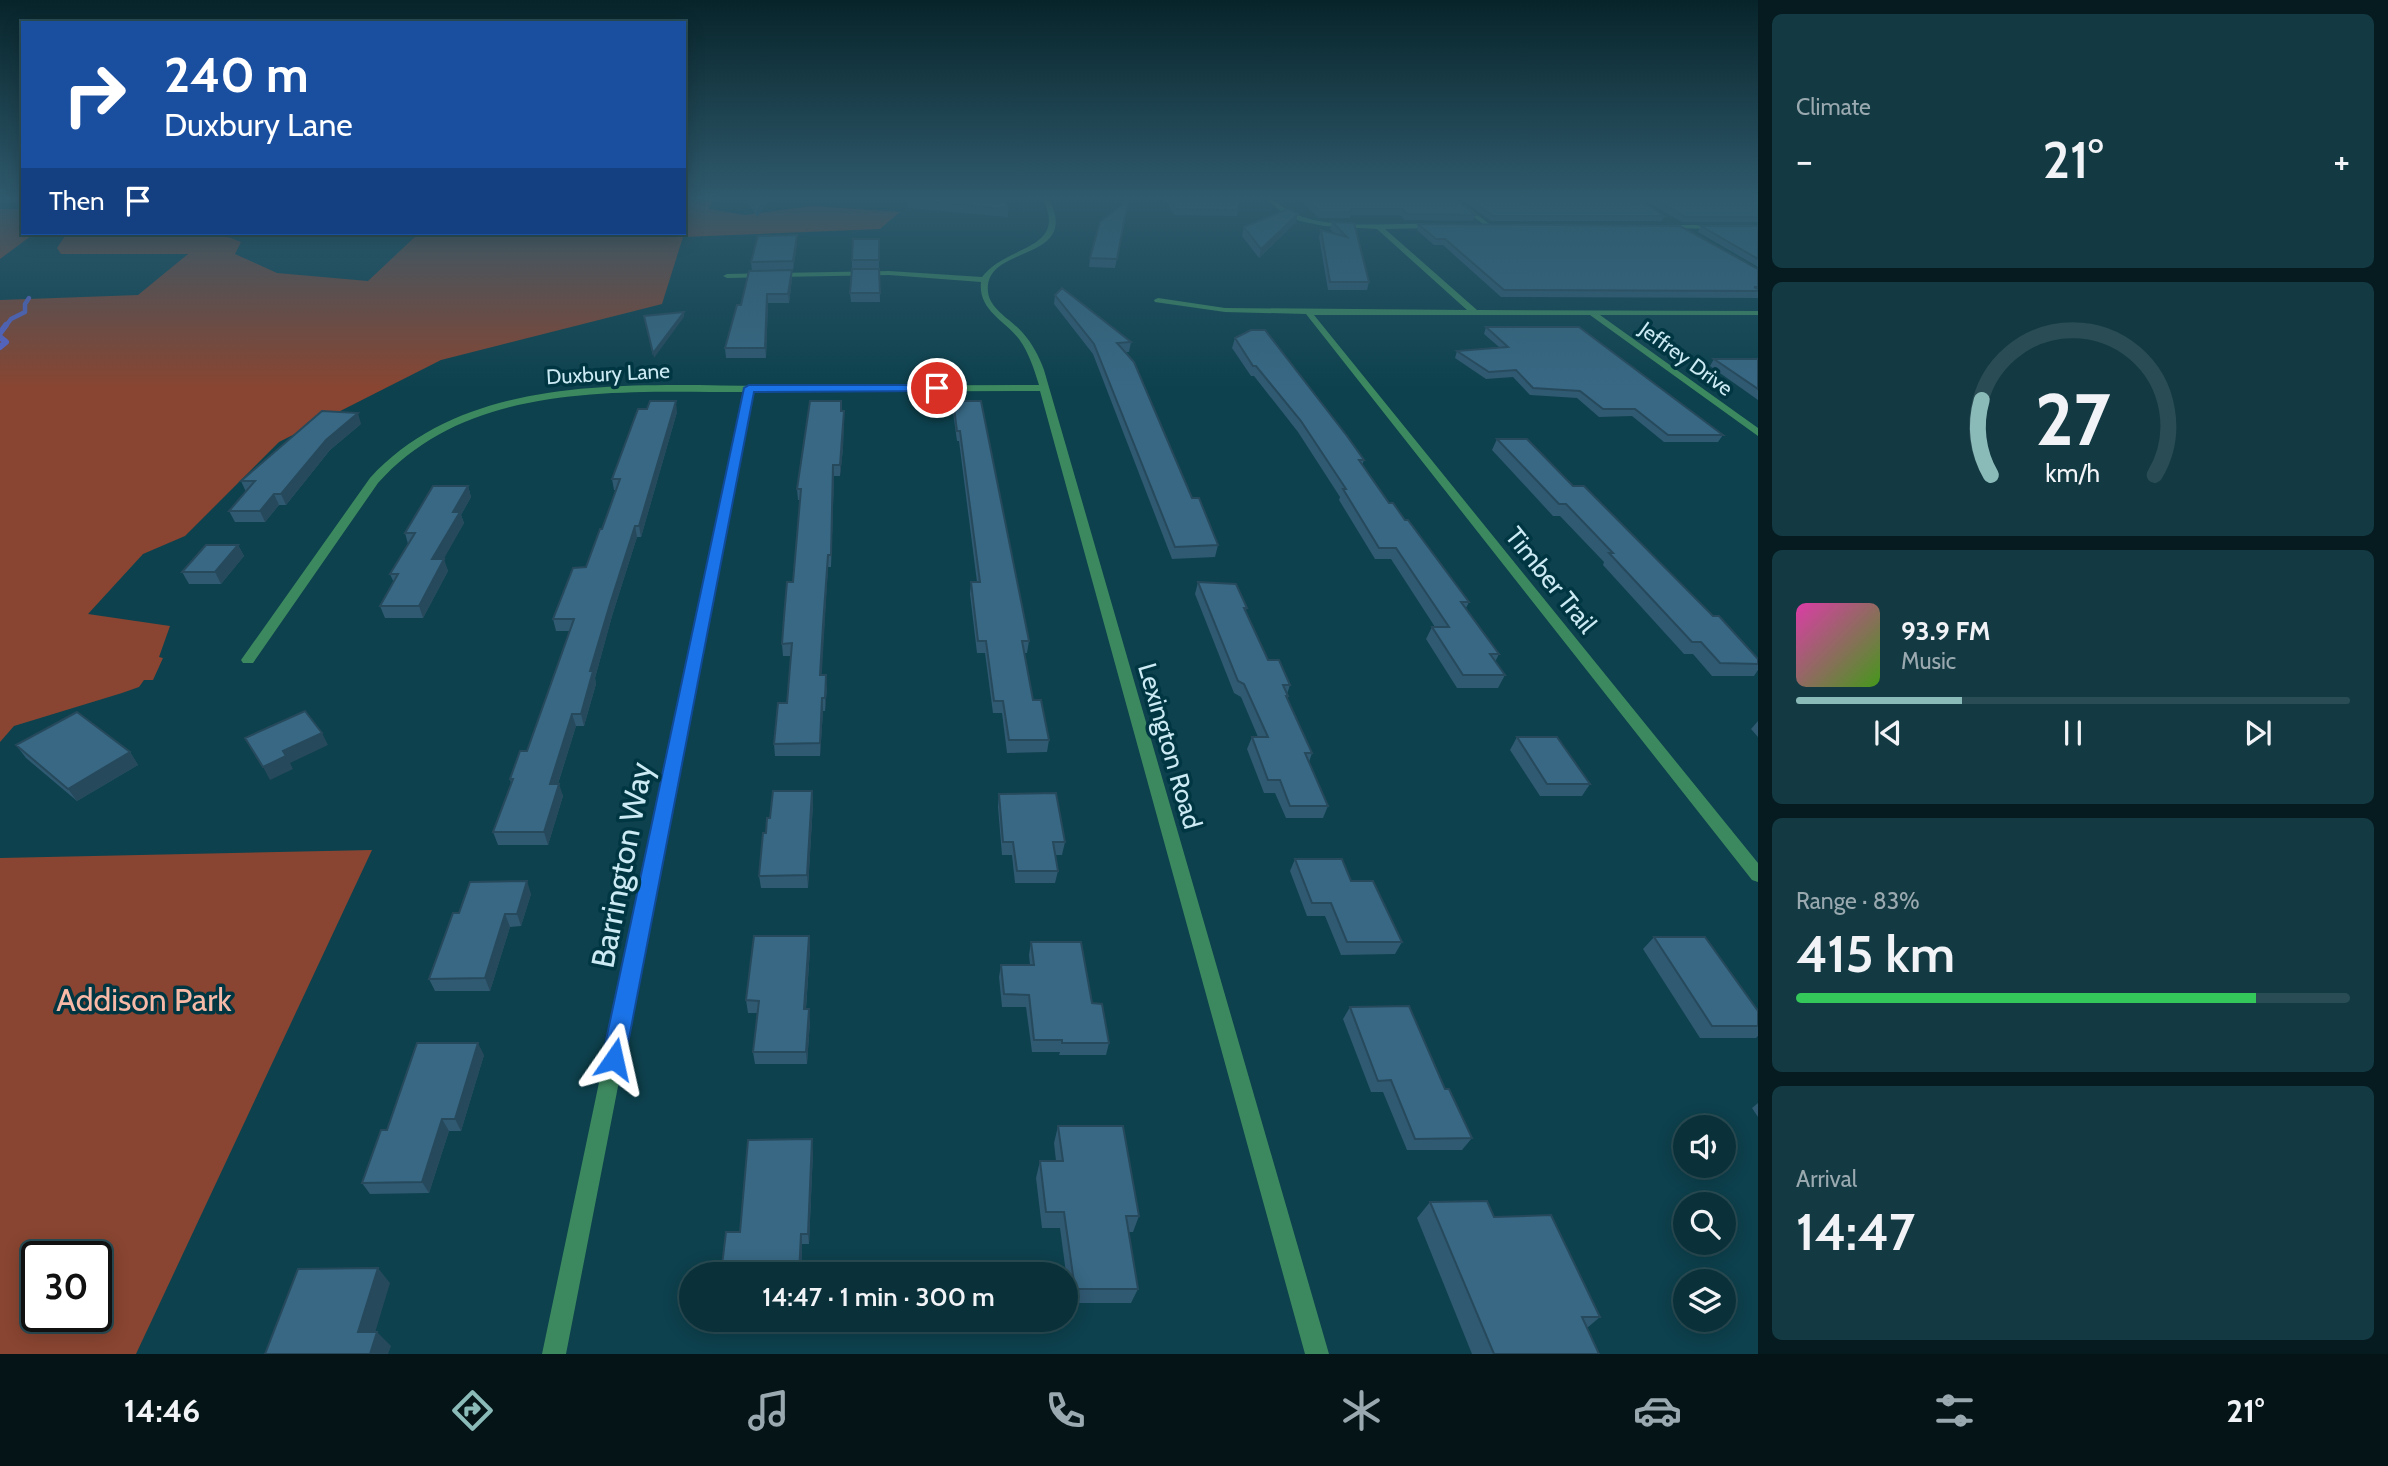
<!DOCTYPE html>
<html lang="en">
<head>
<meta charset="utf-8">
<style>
  :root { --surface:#0a313a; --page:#133942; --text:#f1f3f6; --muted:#99a9af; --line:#2a4c54; --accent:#8bbbb9 }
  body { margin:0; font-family:Cabin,sans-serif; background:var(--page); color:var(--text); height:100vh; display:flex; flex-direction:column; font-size:26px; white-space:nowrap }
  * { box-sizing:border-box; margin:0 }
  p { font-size:23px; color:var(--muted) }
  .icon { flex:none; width:38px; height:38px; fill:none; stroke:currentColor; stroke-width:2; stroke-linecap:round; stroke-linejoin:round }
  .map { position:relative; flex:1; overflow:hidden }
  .panel { display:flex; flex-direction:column; gap:14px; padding:14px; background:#061b20; width:630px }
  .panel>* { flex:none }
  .top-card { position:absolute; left:21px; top:21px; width:665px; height:214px; border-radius:0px; box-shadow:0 4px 18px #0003,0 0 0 2px var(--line); background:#1a4fa0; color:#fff; overflow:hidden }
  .tools { position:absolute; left:1673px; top:1115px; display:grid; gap:14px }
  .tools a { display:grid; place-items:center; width:63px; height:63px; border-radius:50%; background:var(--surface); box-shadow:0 4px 18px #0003,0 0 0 2px var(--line); font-size:35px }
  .speed { position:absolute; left:21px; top:1241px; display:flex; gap:14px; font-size:35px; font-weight:700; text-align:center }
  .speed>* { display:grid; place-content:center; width:91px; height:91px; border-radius:50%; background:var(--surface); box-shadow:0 4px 18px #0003,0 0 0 2px var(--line); line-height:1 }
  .speed .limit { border:4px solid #111; border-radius:10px; background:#fff; color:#111 }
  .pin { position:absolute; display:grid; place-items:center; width:60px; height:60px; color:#fff; margin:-30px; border:4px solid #fff; border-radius:50%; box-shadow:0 2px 7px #0007 }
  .me { position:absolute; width:77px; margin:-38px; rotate:11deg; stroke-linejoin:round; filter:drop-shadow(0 0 5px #0008) }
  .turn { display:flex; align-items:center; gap:24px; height:147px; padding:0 28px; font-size:32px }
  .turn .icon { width:91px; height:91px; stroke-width:2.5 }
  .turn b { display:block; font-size:49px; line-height:60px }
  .then { display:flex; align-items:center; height:66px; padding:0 28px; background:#0003; gap:14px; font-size:26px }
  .big { font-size:52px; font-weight:600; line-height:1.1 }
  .panel .widget { flex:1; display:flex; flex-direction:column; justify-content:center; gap:10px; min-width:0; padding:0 24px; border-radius:10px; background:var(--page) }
  .panel .dial { align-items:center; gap:0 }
  .dial svg { height:182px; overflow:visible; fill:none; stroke:var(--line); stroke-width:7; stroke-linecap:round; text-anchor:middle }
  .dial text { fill:var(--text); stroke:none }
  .song { display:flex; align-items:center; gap:21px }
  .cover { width:84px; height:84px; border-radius:10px; background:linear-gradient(135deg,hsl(320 70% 55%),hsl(100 70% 35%)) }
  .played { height:7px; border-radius:4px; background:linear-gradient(90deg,var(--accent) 30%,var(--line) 30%) }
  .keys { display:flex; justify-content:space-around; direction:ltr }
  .heat { display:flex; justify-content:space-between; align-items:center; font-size:38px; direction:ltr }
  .charge { height:10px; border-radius:5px; background:linear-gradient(90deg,#34c759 83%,var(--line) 0) }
  .trip { position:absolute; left:679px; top:1262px; width:399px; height:70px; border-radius:35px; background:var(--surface); box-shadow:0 4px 18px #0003,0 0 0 2px var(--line); font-weight:600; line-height:70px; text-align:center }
  .dock { display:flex; height:112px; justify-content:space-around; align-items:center; background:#041417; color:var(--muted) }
  .dock .icon { width:49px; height:49px }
  .dock .selected { color:var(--accent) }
  .dock b { font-size:32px; color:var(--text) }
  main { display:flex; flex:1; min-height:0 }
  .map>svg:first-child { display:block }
</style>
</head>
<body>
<main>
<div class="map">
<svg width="1758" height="1354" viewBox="0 0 1758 1354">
  <rect width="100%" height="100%" fill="#0d414d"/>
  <path fill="#894531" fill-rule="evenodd" d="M684,199H713L709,209L745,215L812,206L900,212L880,229L683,237L662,304L441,360L279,442L185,536L143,554L88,614L170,626L159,657L163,658L153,680H144L139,687L122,693L14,726L0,742V300L138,295L188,254H61L57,248L67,233H218L241,242L235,254L277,273L368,281L419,233H684Z
    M0,209H23V233H35L0,259Z
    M372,850L136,1354H0V858ZM96,1256V1316H37V1256Z"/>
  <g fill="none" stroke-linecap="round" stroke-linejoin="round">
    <path stroke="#5e66d2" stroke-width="4.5" d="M5,327L11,319L25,312V304L29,298"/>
    <path stroke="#5e66d2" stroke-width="6" d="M0,333L6,325
      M0,337L6,342L0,347"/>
    <path fill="#3d895f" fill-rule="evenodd" d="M1043,199H1049C1082,264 983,243 988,292C990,310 1012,320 1022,332C1032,343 1039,356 1044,370L1329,1354H1305L1040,391L753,392L566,1354H542L744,392C619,392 469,381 378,483L253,663H243L241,660L370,478C470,369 643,386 778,386C865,386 952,385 1039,385C1034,369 1029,353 1019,339C1004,320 978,310 981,282L889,275L727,278L723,276L727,274L889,271L982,277C1007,244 1068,251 1043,199Z
      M1266,199C1276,199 1280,206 1289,211C1300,217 1312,220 1325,222C1363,228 1399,221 1437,225L1435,228L1385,229L1477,310L1758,311V315H1600L1758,428V436L1590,315H1314L1758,863V882L1752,880L1306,314L1225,312L1155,302L1154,300L1158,298L1225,308L1467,310L1377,229L1324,226L1300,221L1282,212Z
      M1450,199H1457L1492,226L1487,227Z
      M1665,225H1718L1721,227L1718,229L1663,228Z"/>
  </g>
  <path fill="#305972" d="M0,199H23V203H0Z
    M746,199H770L757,217Z
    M907,199H1005L1008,209V217L908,208Z
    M1166,199H1239L1238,210L1237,216L1174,215Z
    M1299,199H1456L1475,215L1473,221L1405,220L1400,215H1350V218H1319Z
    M1461,199H1638L1664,216L1662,221H1491Z
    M1642,199H1758V222H1682Z
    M1128,200L1115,268L1089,267L1090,258Z
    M1296,222L1259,258L1242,236L1244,227Z
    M1332,222L1354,223L1369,282L1367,290H1328L1319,237L1321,230L1335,234L1330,229Z
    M1418,224L1758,269V298L1501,297L1443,245H1434L1417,230Z
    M1701,226H1758V267L1698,232Z
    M879,239V269H852V260Z
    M797,244L793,270L752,271L751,262Z
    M879,269L880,302H851L850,293Z
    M792,270V279L789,303H768L766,358H726L725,348L741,305Z
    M1055,295L1131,342L1129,352H1125L1192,498L1218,545L1215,557L1172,559L1093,354L1054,304Z
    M1486,327L1723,435L1718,442H1664L1632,416L1599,417L1577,398L1530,395L1513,377L1486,379L1455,358L1457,351L1499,347L1484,334Z
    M1235,338L1364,460L1362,465L1389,503L1405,520L1469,602L1466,608L1499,654L1495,662L1505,675L1498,688H1457L1426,639L1432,627H1435L1391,559H1375L1339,500L1340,497L1298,432L1254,376H1251L1232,348Z
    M1714,359H1758V400L1710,366Z
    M841,401L842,411H844L843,448L840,476H834L831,567H828L821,675L827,688L825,711H823L820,756H775L774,744L787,703L791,656H783L782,644L793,582L800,500H798L797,489Z
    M953,401L1029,641L1027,653H1024L1033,700L1049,740L1047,752L1007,753L1002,713H993L985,653H977L970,594L971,582H977L959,441H957L953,412Z
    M677,412L641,537H637L612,616L595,678L596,684L584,726H576L558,784L563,796L548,845H498L493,832L511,783L510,779L527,751L570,631H556L553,619L586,567L602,529L616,490H614L612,479Z
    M361,424L330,450L286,505H279L265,522H235L229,511L246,492L241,481Z
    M1497,439L1573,486L1758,659V670L1754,676H1712L1693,654H1684L1603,565L1604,562L1560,516H1553L1492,450Z
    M468,486L471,497L461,515L464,523L443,559L448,571L423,618H385L380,606L394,583L390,574L408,544L405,533Z
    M238,545L244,556L221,584H189L182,572Z
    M1198,582L1247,608L1245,612L1268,660L1290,685L1287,694L1288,696L1287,699L1312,753L1309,762L1328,806L1323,818H1286L1275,793H1264L1247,749L1252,737H1258L1241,697L1234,693L1195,594Z
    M1758,721V737L1751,729Z
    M1517,737L1590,784L1582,796H1540L1510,750Z
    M16,745L130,752L138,765L77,801L26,758Z
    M812,791L813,803L808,888H761L759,876L766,833L770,818Z
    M999,794L1065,842L1062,855H1055L1058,871L1055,883H1015L1012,855H1002L998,807Z
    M1295,859L1351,881L1402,942L1395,954L1341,955L1325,916H1307L1290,871Z
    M531,894L521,926L510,927L490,991H435L429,979L459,913Z
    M809,936L810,949L806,1009L810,1021L807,1064H755L753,1052L757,1013H748L746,1000Z
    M1654,937L1758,1011V1036L1756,1038H1700L1643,949Z
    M1031,942L1092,1003L1109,1043L1106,1055H1059L1060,1052H1032L1026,1007H1002L999,977L1001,965H1030L1029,955Z
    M1350,1007L1472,1138L1462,1150H1407L1383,1092H1371L1343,1019Z
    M484,1055L461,1131H449L429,1193L370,1194L362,1183L387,1130Z
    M1758,1103V1117L1752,1108Z
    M1058,1126L1139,1216L1133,1232H1128L1138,1289L1131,1303H1070L1060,1228H1042L1036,1178L1040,1161H1056L1054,1143Z
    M813,1151L809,1244H802L801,1274H721L740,1232Z
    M1430,1202L1494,1217L1600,1317L1587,1328L1599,1354H1472L1417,1218Z"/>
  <path fill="#27495c" d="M765,199H770L757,217V211Z
    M1298,214L1296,222L1259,258L1261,249Z
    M797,235V244L793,270V261Z
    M792,270V279L789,303L788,294Z
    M767,294L768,303L766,358L765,348Z
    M684,312V317L654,358L653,353Z
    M676,401L677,412L641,537L639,526Z
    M844,411L843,448L840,476V465Z
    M358,413L361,424L330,450L286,505L281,494L326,440Z
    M833,465L834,476L831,567V555Z
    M468,486L471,497L461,515L464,523L437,571L432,559L453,512Z
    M274,494L279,505L265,522L260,511Z
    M635,526L637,537L612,616L595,678L596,684L584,726L581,714L590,671L610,604Z
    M238,545L244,556L221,584L215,572Z
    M828,555V567L821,688L820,675L823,625Z
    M444,559L448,571L423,618L419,606Z
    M826,675L827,688L825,711V698Z
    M822,698L823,711L820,756V743Z
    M572,714L576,726L554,796L550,784Z
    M322,733L328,745L290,763L293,769L270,780L263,767L283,751Z
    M130,752L138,765L77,801L68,789Z
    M559,784L563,796L548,845L544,832Z
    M812,791L813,803L808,888L807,875Z
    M527,881L531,894L521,926L517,914Z
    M505,914L510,927L490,991L485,978Z
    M809,936L810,949L805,1021L804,1009Z
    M809,1009L810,1021L807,1064L806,1052Z
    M478,1043L484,1055L461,1131L455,1119Z
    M442,1119L449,1131L429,1193L422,1182Z
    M812,1139L813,1151L809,1244L808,1234Z
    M801,1234L802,1244L801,1274H799Z
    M378,1268L390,1283L371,1346L358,1332Z
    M377,1332L391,1346L388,1354H370Z"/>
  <path fill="#386884" stroke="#27495c" stroke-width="2" d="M749,199H765L757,211Z
    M908,199H1005L1008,209L908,200Z
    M1170,199H1239L1238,210L1175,209Z
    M1307,199H1456L1475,215L1407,214L1402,209H1351V212H1321Z
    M1470,199H1638L1664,216H1493Z
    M1655,199H1758V217H1685Z
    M1128,200L1117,259L1090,258L1100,222Z
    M1288,209L1298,214L1261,249L1244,227Z
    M1332,222L1354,223L1369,282H1330L1321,230L1347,237Z
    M1418,224L1680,226L1758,269V287H1754L1758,289V291L1504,290L1445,239H1436Z
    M1701,226H1758V259Z
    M797,235L793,261L751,262L758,236Z
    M853,239H879V260H852Z
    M852,269H879L880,293H850Z
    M792,270L788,294H767L765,348H725L737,305H741L749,271Z
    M1062,288L1131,342L1117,343L1134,362L1192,498H1199L1218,545L1175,547L1094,344L1055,295Z
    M684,312L653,353L644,316Z
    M1486,327H1579L1723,435H1668L1635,409H1603L1580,391L1533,388L1516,370L1489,372L1457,351L1508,347Z
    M1251,330H1265L1347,436L1364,460H1359L1389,503H1393L1405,520H1408L1469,602H1461L1499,654H1490L1505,675H1463L1432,627H1449L1396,548H1379L1343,489H1346L1301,421L1256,366H1253L1235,338Z
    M1714,359H1758V389Z
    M650,401H676L639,526H635L610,604L590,671H593L581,714H572L550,784H559L544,832H493L513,779H510L520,751H527L574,619H553L573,568L586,567L600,529H602L620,479H612L638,409H647Z
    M810,401H841V411H844L840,465H833L831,555H828L823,625L820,675H826L825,698H822L820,743L774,744L778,703H787L792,643L782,644L784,617L787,582H793L801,489H797Z
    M953,401H981L1029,641H1022L1033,700H1041L1049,740H1009L1003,701H994L986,641H978L971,582H980L960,431H957Z
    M322,411L358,413L326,440L281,494H274L260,511H229L255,481H241Z
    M1497,439H1527L1573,486H1584L1713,616H1719L1758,659V664L1720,663L1701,642H1692L1609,553H1613L1566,504H1559Z
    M433,486H468L453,512H460L432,559H444L419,606H380L398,574H390L415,533H405Z
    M206,545H238L215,572H182Z
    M1198,582L1236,584L1247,608H1244L1268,660H1279L1290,685H1283L1288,696H1286L1312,753H1305L1328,806H1290L1280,780H1268L1252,737H1268L1244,684L1238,681Z
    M305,711L322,733L283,751L286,756L263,767L245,738Z
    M77,712L130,752L68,789L16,745Z
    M1517,737H1557L1590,784H1547Z
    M773,791H812L807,875L759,876L763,833H766L767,818H770Z
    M1056,793L1065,842H1053L1058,871H1017L1013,842H1003L999,794Z
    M1295,859H1342L1351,881H1373L1402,942H1347L1331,903H1312Z
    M527,881L517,914H505L485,978L429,979L453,913H459L470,882Z
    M754,936H809L804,1009H809L806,1052H753L759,1001L746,1000Z
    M1654,937H1705L1758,1011V1026H1712Z
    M1031,942H1081L1092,1003L1102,1004L1109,1043H1062V1040H1034L1029,995L1004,994L1001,965H1034Z
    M1409,1006L1445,1089H1449L1472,1138L1415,1139L1391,1080L1378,1081L1350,1007Z
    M417,1043H478L455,1119H442L422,1182L362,1183L381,1130H387Z
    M1058,1126H1123L1139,1216H1126L1138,1289H1075L1064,1212H1046L1040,1161H1063Z
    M812,1139L808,1234H801L799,1274H721L726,1232H740L748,1140Z
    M1487,1201L1494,1217L1551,1215L1600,1317H1582L1599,1354H1494L1430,1202Z
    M378,1268L358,1332H377L370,1354H265L298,1269Z"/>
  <linearGradient id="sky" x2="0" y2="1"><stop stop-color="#07242a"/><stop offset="0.51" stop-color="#2f5a6d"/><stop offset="1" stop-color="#2f5a6d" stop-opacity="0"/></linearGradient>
  <rect width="1758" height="389" fill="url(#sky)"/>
  <path fill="#1a73e8" stroke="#114b97" stroke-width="2" d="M749,385H937L942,388L937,391L754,392L625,1059L622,1066L614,1070L606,1066L602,1059L744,388Z"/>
  <g text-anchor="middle" stroke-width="7" stroke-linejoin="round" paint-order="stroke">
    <g font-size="21" fill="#cbeaf3" stroke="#003642">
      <text transform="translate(1686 359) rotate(36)" y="7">Jeffrey Drive</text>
      <text transform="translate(608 374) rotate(-3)" y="7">Duxbury Lane</text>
    </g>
    <g font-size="26" fill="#cbeaf3" stroke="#003642">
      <text transform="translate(1551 580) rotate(51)" y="9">Timber Trail</text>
      <text transform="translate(1170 746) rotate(74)" y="9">Lexington Road</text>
    </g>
    <g font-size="32" fill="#cbeaf3" stroke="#003642">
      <text transform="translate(622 865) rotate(-79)" y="11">Barrington Way</text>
    </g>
    <g font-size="32" fill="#f8b9a7" stroke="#003642">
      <text x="144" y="1011">Addison Park</text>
    </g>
  </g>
</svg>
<div class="tools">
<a><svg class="icon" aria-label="sound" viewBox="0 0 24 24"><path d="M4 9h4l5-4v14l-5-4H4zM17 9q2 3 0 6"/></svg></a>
<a><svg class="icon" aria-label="search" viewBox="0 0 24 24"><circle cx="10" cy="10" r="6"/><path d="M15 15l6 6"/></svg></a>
<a><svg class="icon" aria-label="layers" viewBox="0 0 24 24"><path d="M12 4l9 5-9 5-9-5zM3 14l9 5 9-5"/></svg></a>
</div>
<div class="speed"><div class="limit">30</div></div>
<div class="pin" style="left:937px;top:388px;background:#d93025"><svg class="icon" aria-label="arrive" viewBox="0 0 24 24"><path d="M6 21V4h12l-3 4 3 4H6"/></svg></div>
<svg class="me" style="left:614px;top:1059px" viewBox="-20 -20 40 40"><path d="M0-17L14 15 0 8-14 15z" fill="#1a73e8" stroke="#fff" stroke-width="4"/></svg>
<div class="trip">14:47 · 1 min · 300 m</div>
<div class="top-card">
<div class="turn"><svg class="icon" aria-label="right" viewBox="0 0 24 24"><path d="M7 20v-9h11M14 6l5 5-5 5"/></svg><div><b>240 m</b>Duxbury Lane</div></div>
<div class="then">Then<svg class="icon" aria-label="arrive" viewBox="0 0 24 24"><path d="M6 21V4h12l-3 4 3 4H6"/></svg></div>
</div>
</div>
<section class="panel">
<div class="widget"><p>Climate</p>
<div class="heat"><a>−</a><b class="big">21°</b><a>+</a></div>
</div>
<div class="widget dial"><svg viewBox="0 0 100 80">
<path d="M14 69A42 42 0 1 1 86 69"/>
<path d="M14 69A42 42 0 0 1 10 36" stroke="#8bbbb9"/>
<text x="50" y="56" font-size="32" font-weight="700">27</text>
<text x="50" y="72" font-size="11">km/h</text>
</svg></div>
<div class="widget">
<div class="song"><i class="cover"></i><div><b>93.9 FM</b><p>Music</p></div></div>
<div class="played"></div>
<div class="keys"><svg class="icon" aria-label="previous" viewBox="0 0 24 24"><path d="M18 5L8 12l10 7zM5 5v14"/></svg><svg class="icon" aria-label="pause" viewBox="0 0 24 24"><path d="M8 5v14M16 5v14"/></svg><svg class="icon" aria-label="next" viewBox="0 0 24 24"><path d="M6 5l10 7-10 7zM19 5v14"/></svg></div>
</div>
<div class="widget"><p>Range · 83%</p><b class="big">415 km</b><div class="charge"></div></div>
<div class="widget"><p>Arrival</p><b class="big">14:47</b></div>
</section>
</main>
<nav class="dock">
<b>14:46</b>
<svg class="icon selected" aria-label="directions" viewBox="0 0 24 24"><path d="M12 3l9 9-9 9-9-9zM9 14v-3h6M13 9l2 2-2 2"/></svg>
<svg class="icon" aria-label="music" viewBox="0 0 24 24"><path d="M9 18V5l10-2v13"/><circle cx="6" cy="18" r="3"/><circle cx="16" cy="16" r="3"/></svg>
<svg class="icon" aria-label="phone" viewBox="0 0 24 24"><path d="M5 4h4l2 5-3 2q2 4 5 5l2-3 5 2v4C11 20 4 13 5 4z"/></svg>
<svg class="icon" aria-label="climate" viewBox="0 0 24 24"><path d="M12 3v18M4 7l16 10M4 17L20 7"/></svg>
<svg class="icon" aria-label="car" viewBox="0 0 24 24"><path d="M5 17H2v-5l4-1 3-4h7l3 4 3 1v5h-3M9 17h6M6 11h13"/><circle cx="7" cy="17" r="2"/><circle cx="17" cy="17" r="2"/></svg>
<svg class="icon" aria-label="filters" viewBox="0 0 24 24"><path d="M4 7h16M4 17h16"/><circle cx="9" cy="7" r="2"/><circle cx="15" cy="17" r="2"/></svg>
<b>21°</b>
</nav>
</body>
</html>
